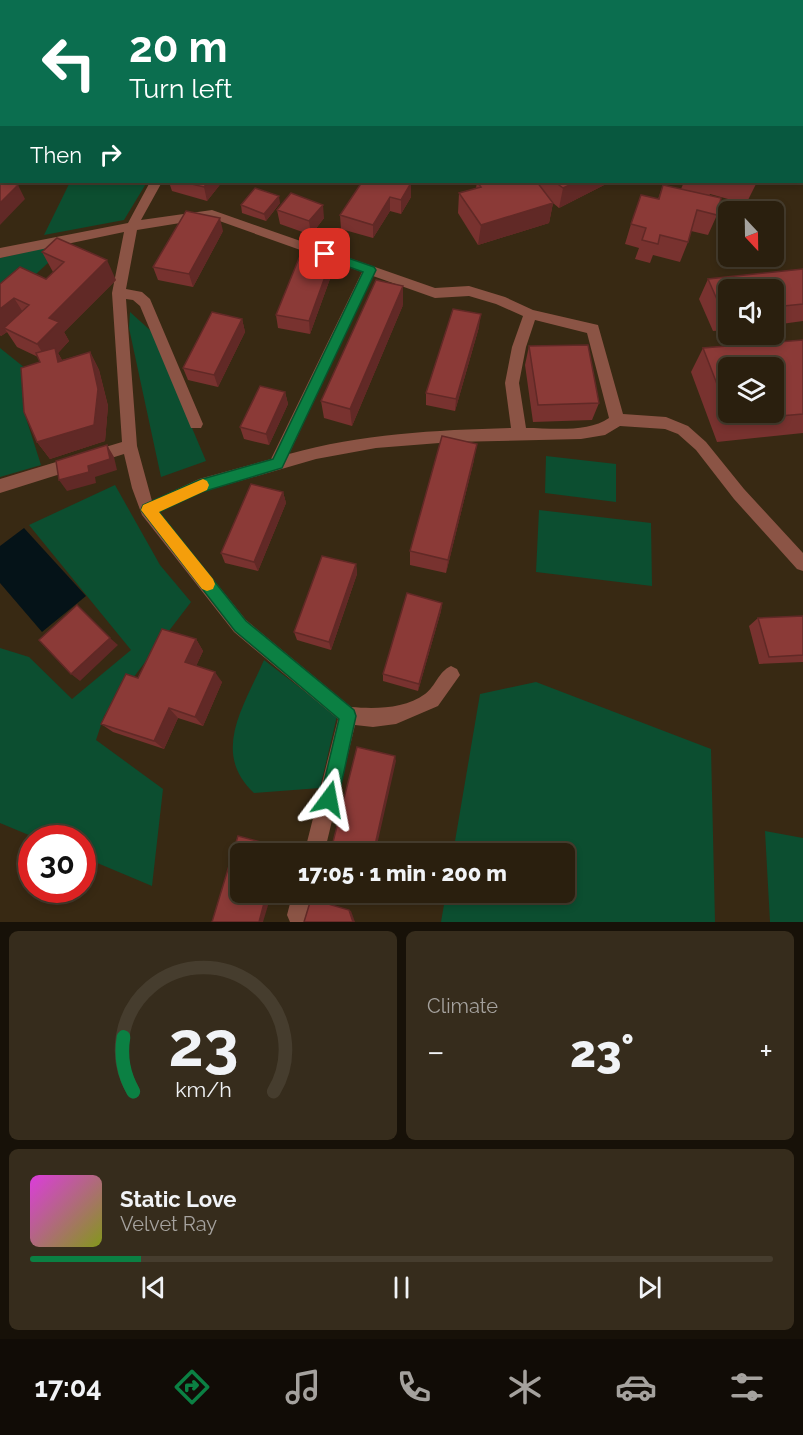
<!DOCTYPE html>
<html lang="en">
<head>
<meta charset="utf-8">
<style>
  :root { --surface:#2a1f0e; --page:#362c1c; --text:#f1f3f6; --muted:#a5a29e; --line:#463d2e; --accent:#0b8043 }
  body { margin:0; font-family:Raleway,sans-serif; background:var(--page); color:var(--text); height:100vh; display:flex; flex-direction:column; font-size:22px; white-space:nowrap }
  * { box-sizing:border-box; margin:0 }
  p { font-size:20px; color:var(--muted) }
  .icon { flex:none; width:33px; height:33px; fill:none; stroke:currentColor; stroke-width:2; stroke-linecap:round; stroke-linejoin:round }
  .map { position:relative; height:922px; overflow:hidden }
  .side { display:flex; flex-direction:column; gap:9px; padding:9px; background:#171108; flex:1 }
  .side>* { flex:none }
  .guide { position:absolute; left:0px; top:0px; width:804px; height:183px; box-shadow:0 3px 9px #0003,0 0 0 2px var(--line); background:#0b6e4f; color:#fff; overflow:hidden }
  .needle { width:39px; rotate:158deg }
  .buttons { position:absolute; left:718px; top:201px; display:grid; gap:12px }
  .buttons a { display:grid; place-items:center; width:66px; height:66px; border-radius:9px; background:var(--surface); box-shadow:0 3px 9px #0003,0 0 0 2px var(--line); font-size:30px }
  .speed { position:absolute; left:18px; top:825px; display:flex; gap:12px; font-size:30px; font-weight:700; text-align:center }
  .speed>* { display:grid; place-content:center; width:78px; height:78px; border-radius:50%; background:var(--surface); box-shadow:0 3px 9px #0003,0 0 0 2px var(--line); line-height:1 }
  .speed .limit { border:9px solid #d22; background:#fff; color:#111 }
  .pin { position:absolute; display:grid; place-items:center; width:51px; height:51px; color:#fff; margin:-26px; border-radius:12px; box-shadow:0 3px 9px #0006 }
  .me { position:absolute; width:66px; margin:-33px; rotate:13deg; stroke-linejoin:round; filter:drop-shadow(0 0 4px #0008) }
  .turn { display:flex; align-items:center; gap:21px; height:126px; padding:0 30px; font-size:27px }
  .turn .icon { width:78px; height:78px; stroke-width:2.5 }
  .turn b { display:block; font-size:42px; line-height:51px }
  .then { display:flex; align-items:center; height:57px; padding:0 30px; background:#0003; gap:12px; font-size:22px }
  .big { font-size:45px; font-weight:800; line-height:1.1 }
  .side .widget { flex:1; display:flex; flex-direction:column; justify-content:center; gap:9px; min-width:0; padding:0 21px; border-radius:9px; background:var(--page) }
  .side .dial { align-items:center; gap:0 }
  .dial svg { height:156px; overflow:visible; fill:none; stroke:var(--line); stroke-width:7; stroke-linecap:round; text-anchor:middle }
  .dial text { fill:var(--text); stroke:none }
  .song { display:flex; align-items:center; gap:18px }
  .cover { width:72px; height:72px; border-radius:9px; background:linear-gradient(135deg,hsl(300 70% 55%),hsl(70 70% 35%)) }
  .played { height:6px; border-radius:3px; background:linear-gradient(90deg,var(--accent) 15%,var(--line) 15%) }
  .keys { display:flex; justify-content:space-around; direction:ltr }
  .heat { display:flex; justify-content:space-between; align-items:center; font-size:33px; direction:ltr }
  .side .tiles { flex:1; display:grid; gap:9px; grid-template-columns:1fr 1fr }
  .widget:last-child { grid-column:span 2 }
  .trip { position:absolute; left:230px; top:843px; width:345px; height:60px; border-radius:9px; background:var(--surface); box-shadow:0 3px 9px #0003,0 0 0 2px var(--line); font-weight:800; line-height:60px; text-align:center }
  .dock { display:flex; height:96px; justify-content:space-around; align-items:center; background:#110c06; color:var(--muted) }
  .dock .icon { width:42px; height:42px }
  .dock .selected { color:var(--accent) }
  .dock b { font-size:27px; color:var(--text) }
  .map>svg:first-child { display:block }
</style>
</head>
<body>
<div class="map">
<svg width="803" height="922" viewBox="0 0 803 922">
  <rect width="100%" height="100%" fill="#382913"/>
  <path fill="#0c4e30" d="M70,182H147L124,220L44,235Z
    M58,245L61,251L0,307V258Z
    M130,312L151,331L206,461L161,477L129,328Z
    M0,348L25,368L26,418L41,465L0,477Z
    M546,456L616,464V502L545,493Z
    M115,485L160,565L191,602L104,716L96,740L163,789L152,886L83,857L82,838H36L0,823V648L29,657L72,699L131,650L29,525Z
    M539,510L651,523L652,586L536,572Z
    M264,660L337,716L320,788L254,793C210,752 245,705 264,660Z
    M536,682L711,749L715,922H441L446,893L564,892V854L453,853L480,694Z
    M765,831L803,838V922H770Z"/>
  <path fill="#051318" d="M24,528L86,596L42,632L0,583V546Z"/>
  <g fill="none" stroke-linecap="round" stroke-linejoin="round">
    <path fill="#8b5445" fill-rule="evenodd" d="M54,0H64L53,2Z
      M257,0H269L271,2H255Z
      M320,0H330L318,2Z
      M435,0H445L433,2Z
      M575,0H585L586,2H576Z
      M737,0H747V2H737Z
      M0,57H2L0,65Z
      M0,79H2L0,87Z
      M0,118H2V126H0Z
      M802,160H803V168H802Z
      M150,182H162L141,220L212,210L435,288L469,286L505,297L533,310L598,325L623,414L666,417L688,426L706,442L744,489L803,553V571L797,569L734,499L696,450L678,434L665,429L620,426L605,435L581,439L452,442L376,448L316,459L202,492L159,512L246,620L351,707C375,709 405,709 425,694C436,686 438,672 451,666L457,669L460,675L438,706L396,724L373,727L355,725L324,854H304L338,719L234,632L142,515L132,488L124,454L0,493V479L122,442L112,293L124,232L0,258V248L128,223ZM211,218L362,272L271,459L199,479L152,501L137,446L126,299L133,300L140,306L191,428H201L203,424L150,299L142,292L126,289L137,230ZM373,276L435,298L469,296L496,304L523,316L512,347L505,383L511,428C436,430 361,434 289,454ZM535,320L587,333L609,418C588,433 551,428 526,428L519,383L526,347Z
      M293,892H313L304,922H290L287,915Z"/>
  </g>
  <path fill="#78322f" d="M67,0H157L152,2H68Z
    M161,0H233L231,2H166Z
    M593,0H626L622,2H595Z
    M672,0H721V2H672Z
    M749,0H796L795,2H750Z
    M802,23H803V144H802Z
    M169,182H222L207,201L172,191Z
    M362,182L411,197L401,214L390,211L373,238L341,229L340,215Z
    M477,182H610L559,208L553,203L549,223L478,245L458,213L459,193L476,188Z
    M684,182H757L746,204L710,194L709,196L717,215L708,235L691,231L688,242L680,262L653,255L650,263L635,259L639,248L625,244L631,224L658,199L663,185L681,189Z
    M280,203L266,221L242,213L241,205Z
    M277,210L324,218L311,235L280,224Z
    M223,231L193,287L158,280L153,267Z
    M42,252L116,280L64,332L69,341L58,353L62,360L90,352L99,370L108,406L105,441L50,459L37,442L40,362L38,357L17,347L7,332L1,336L0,335V284L46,279L53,272Z
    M330,263L331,276L310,334L278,328L276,315Z
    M803,269V321L774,325V290H729V330L713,331L699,299L708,279Z
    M403,305L352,426L324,418L321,401Z
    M242,319L245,332L218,387L188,380L183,368Z
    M479,327L455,411L426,405V393Z
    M803,340V433L717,442L691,372L703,348Z
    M529,346L599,403L592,420L533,422L525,365Z
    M285,392L288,404L269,445L244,439L240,427Z
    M474,460L446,573L410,565V551Z
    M283,492L286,503L258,571L225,563L221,553Z
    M356,564L357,574L331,650L297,640L294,632Z
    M442,603L441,611L418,691L383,681V674Z
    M803,616V662L759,664L749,626L758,618Z
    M196,639L203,651L196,666L222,682L203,726L178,718L164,749L113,732L101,724L138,678Z"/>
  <path fill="#612926" d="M97,0H121L122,1L98,2Z
    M135,0H157L152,2H135Z
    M199,0H233L231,2H199Z
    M367,0H376V2H366Z
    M607,0H626L622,2H607Z
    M208,182H222L207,201L204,187Z
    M576,182H610L559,208L563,188Z
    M411,183V197L401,214V200Z
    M18,185L25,199L0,225V203Z
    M279,196L280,203L266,221L264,214Z
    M390,197V211L373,238V225Z
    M553,203L549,223L478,245L481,225Z
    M323,205L324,218L311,235L309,221Z
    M220,218L223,231L193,287L189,274Z
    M107,260L116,280L64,332L69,341L58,353L66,367L48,362L37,344L49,318Z
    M330,263L331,276L310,334L309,321Z
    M403,286V305L352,426L350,409Z
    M14,298L26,317L4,328L7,332L1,336L0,334V309Z
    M481,314L479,327L455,411L456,399Z
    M242,319L245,332L218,387L214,375Z
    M90,352L99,370L108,406L105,441L50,459L37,442Z
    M285,392L288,404L269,445L266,434Z
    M477,444L474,460L446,573L448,560Z
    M107,445L114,457L117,470L95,477L96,483L67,491L59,480L88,466Z
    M283,492L286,503L258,571L254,562Z
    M356,564L357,574L331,650L329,642Z
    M442,603L441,611L418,691L419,684Z
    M110,638L118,645L80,681L71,674Z
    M196,639L203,651L193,673L185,662Z
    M215,672L222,682L203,726L195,717Z
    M169,708L178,718L164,749L154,741Z
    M395,756L396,761L375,854H373Z
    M280,847L284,849L283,854H278Z
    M267,892H272L263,922H259Z
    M349,910L351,911L355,922H353Z"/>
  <path fill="#8b3a37" stroke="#612926" stroke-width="1.5" fill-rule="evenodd" d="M331,0H367L366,2H330Z
    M446,0H456L459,2H443Z
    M467,0H499L497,2H465Z
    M520,0H556L555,2H523Z
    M802,23H803L802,65Z
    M802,71H803V123H802Z
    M0,180H2V182H6L18,185L0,203Z
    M183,182H208L204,187Z
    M362,182H406L411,183L401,200L390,197L373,225L340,215Z
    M477,182H537L553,203L481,225L459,193L481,187Z
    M555,182H576L563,188Z
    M663,185L721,198L717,215L697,210L688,242L660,235L658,244L642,240L646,228L631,224L641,195L659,199Z
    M255,188L279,196L264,214L241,205Z
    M291,193L323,205L309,221L277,210Z
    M186,211L220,218L189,274L153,267Z
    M57,238L107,260L49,318L59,322L37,344L4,328L29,305L14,298L0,309V284L20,267L46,279L64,262L42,252Z
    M299,258L330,263L309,321L276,315Z
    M803,269V304L774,307V290H729V312L723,313L708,279Z
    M376,280L403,286L350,409L321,401Z
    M453,309L481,314L456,399L426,393Z
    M212,312L242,319L214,375L183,368Z
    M803,340V414L731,420L703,348ZM729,368H774V412H729Z
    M588,345L599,403L538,405L529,346Z
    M55,348L58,362L90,352L98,389L94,425L37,442L24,412L21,368L40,362L36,353Z
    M260,386L285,392L266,434L240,427Z
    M442,436L477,444L448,560L410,551Z
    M107,445L110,459L88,466L89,472L59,480L56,461Z
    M251,484L283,492L254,562L221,553Z
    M322,556L356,564L329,642L294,632Z
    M407,593L442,603L419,684L383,674Z
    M77,605L110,638L71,674L39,640Z
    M803,616V655L769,657L758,618Z
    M162,629L196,639L185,662L215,672L195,717L169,708L154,741L101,724L126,674L138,678Z
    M357,747L395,756L373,854H330Z
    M238,836L280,847L278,854H240V892H267L259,922H212Z
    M311,899L349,910L353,922H304Z"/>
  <path fill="#0b8043" stroke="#07532c" stroke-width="1.5" d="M325,250L374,267L376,270L282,468L202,492L159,512L246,621L354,710L356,716L338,799L335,805L329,807L323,805L320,799L339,719L235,631L141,510L143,505L199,480L273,459L363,272L321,257V251Z"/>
  <path fill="#f59e0b" d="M203,479L207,481L209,485L207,490L159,512L213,579L215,584L213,589L207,591L202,589L141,510L143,505Z"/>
</svg>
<div class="buttons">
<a><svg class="needle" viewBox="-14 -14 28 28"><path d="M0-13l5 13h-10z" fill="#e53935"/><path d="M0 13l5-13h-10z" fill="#a5a29e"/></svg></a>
<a><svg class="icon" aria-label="sound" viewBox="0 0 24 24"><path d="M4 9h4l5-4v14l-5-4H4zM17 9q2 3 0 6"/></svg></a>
<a><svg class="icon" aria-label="layers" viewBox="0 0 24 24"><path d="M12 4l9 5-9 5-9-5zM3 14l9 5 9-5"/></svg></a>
</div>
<div class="speed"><div class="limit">30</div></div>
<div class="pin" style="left:325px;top:254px;background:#d93025"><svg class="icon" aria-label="arrive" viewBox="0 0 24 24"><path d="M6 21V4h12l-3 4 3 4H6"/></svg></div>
<svg class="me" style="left:329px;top:799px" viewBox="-20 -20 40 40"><path d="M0-17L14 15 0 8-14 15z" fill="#0b8043" stroke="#fff" stroke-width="4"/></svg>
<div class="trip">17:05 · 1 min · 200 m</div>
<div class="guide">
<div class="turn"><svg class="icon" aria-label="left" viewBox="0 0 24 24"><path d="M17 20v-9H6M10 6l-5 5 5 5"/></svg><div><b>20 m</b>Turn left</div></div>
<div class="then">Then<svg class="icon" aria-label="right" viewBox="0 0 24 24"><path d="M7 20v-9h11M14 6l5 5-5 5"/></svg></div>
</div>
</div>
<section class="side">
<div class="tiles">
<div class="widget dial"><svg viewBox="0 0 100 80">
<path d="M14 69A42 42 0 1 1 86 69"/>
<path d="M14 69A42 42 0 0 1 9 41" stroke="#0b8043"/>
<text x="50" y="56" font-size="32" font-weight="700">23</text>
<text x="50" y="72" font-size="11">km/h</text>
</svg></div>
<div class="widget"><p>Climate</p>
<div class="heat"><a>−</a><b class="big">23°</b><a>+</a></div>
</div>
<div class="widget">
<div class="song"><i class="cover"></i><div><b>Static Love</b><p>Velvet Ray</p></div></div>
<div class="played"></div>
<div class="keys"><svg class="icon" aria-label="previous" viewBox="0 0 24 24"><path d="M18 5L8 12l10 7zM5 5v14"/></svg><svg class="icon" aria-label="pause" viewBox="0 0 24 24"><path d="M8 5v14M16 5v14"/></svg><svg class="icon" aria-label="next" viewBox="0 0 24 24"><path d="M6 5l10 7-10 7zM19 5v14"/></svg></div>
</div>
</div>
</section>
<nav class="dock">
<b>17:04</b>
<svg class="icon selected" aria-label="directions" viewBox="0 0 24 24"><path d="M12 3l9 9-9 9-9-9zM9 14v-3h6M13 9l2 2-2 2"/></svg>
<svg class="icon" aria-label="music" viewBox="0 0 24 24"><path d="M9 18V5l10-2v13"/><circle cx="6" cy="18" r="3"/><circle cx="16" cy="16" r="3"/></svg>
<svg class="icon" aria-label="phone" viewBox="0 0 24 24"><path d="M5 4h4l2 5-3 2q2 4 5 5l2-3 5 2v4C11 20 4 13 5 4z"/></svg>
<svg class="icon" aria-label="climate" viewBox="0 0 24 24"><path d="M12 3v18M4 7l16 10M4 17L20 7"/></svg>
<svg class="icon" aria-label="car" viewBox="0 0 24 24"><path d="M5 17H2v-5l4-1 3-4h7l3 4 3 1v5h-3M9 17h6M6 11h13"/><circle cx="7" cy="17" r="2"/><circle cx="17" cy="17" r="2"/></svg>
<svg class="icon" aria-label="filters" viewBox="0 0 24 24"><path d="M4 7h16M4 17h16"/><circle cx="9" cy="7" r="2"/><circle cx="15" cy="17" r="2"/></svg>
</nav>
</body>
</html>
